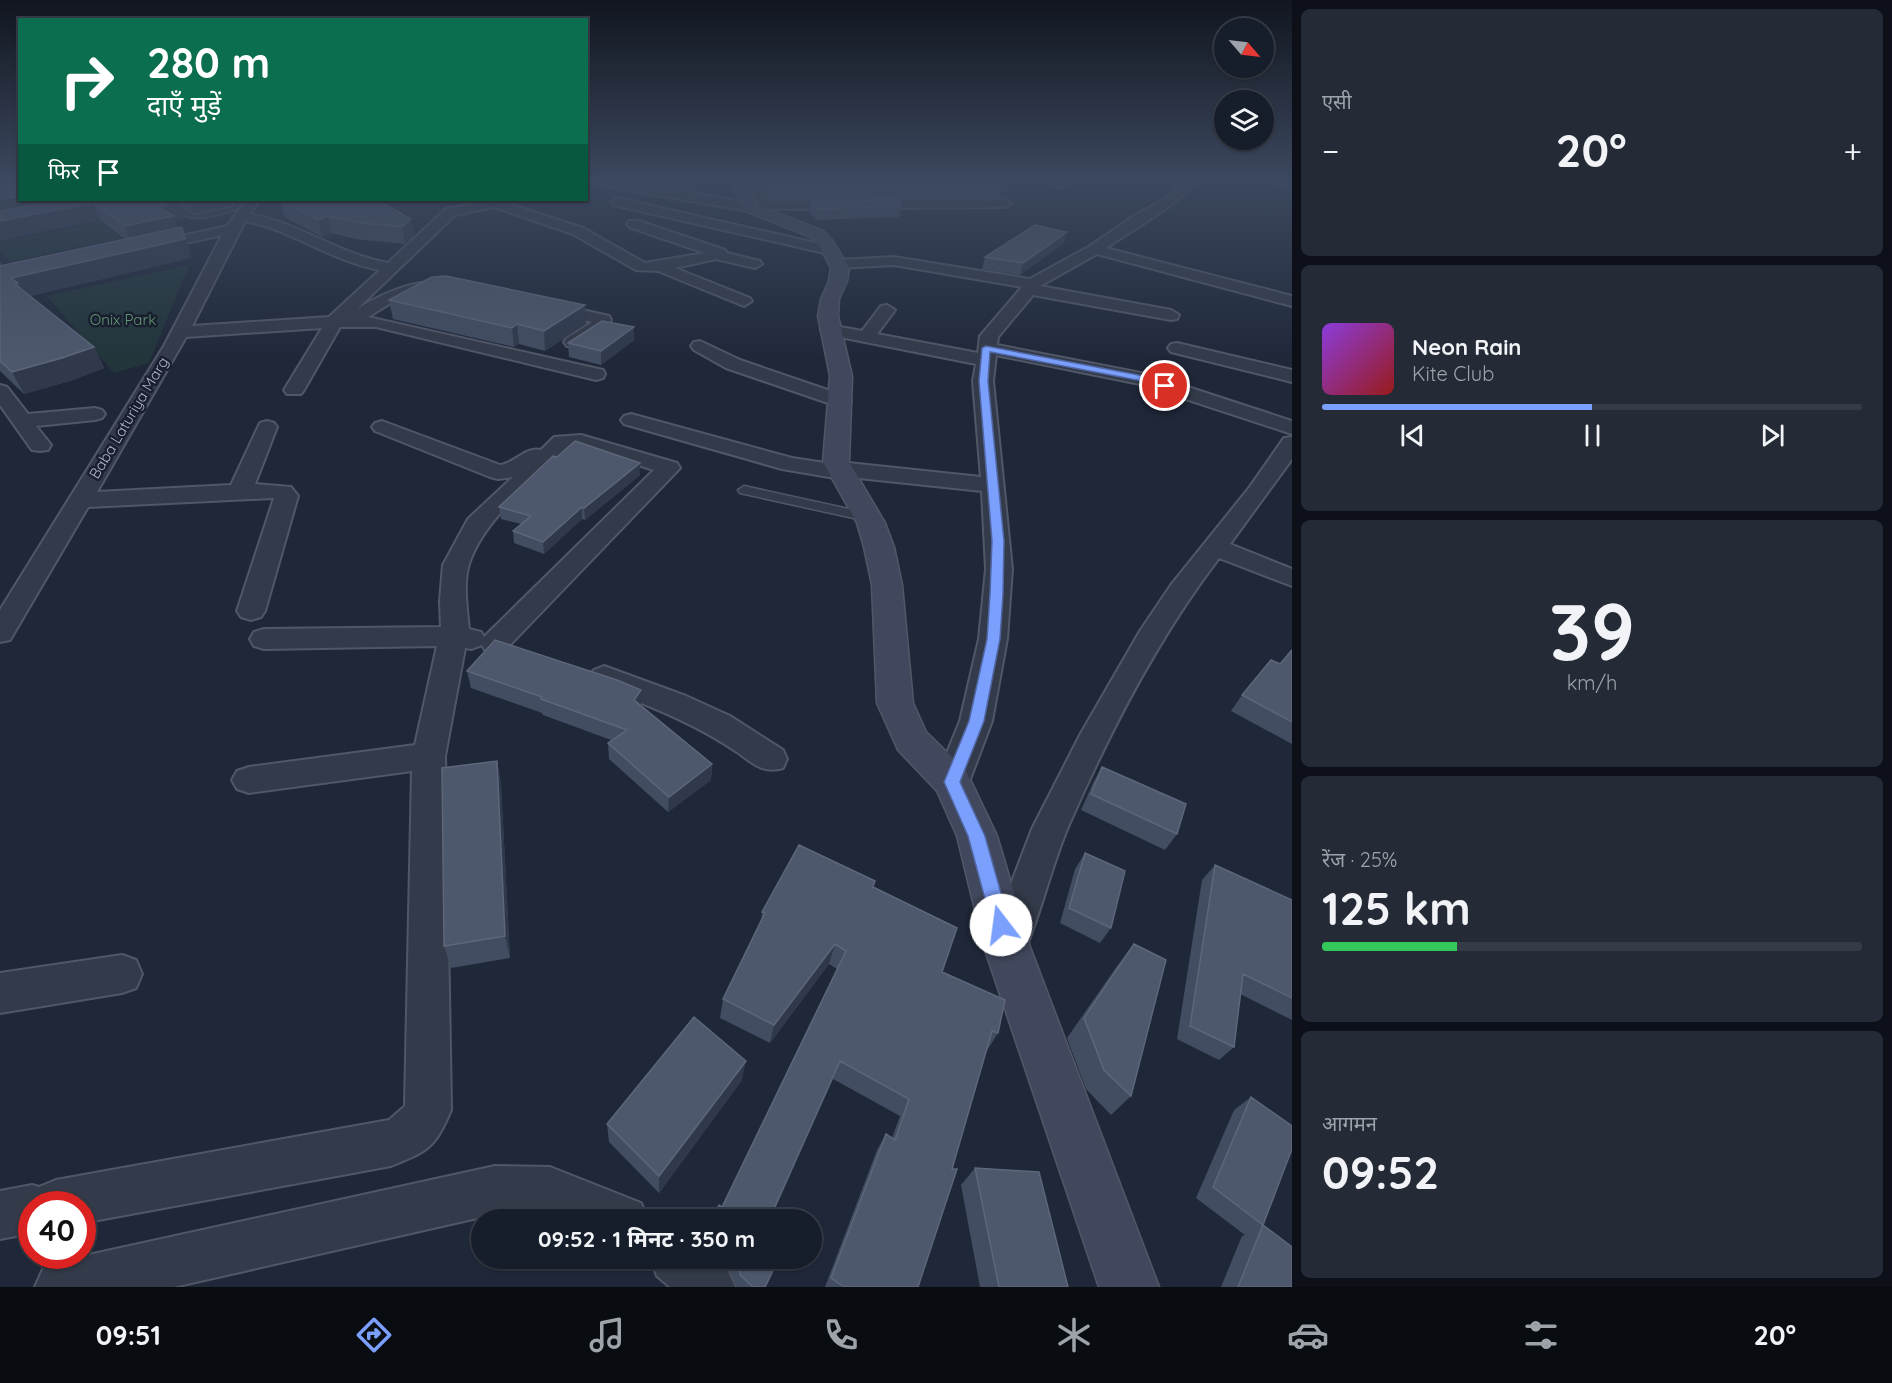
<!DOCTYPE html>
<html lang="hi">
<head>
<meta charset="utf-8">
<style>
  :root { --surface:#171e2b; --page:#242b37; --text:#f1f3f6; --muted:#9ea2a9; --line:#363c47; --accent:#7b9ffd }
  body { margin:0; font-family:Quicksand,"Noto Sans Devanagari",sans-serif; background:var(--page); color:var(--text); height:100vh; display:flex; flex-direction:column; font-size:22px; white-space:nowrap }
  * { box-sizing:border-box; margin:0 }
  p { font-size:20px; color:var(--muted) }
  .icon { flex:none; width:33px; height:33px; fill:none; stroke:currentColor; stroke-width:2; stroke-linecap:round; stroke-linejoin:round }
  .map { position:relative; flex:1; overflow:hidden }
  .drawer { display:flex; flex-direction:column; gap:9px; padding:9px; background:#0d1018; width:600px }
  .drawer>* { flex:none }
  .top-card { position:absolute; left:18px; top:18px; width:570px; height:183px; border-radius:0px; box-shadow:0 2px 4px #0004,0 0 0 2px var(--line); background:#0b6e4f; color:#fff; overflow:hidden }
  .needle { width:39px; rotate:118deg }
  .fabs { position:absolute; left:1214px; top:18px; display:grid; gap:12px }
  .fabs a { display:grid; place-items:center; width:60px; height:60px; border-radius:50%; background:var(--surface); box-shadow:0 2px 4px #0004,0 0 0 2px var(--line); font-size:30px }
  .speed { position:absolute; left:18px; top:1191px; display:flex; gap:12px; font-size:30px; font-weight:700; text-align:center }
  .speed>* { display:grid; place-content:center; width:78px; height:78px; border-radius:50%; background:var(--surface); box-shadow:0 2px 4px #0004,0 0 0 2px var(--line); line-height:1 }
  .speed .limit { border:9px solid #d22; background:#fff; color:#111 }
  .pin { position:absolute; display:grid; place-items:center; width:51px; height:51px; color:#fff; margin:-26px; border:3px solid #fff; border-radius:50%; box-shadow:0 2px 6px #0007 }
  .me { position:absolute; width:66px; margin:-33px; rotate:345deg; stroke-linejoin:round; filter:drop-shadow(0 0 4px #0008) }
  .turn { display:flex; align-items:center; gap:21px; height:126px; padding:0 30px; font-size:27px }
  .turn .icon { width:78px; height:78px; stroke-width:2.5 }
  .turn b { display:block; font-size:42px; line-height:51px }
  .then { display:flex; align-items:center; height:57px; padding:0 30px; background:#0003; gap:12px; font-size:22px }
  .big { font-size:45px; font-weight:700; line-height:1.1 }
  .drawer .widget { flex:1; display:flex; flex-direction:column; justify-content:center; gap:9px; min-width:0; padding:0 21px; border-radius:9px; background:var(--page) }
  .drawer .dial { align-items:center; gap:0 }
  .dial b { font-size:78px; line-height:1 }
  .song { display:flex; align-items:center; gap:18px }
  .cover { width:72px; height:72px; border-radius:9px; background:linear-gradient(135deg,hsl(270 70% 55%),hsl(0 70% 35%)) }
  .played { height:6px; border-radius:3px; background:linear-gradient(90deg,var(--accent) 50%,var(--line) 50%) }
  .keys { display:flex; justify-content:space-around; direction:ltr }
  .heat { display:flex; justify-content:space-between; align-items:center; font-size:33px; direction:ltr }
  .charge { height:9px; border-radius:4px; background:linear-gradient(90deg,#34c759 25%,var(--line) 0) }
  .trip { position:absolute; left:471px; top:1209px; width:351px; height:60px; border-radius:30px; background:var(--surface); box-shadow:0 2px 4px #0004,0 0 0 2px var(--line); font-weight:700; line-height:60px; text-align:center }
  .tabs { display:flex; height:96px; justify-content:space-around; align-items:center; background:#090c11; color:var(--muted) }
  .tabs .icon { width:42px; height:42px }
  .tabs .on { color:var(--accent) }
  .tabs b { font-size:27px; color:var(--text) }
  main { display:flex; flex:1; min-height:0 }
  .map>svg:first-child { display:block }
</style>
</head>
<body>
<main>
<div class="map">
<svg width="1292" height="1287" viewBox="0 0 1292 1287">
  <rect width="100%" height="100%" fill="#1f2839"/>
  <path fill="#21353a" d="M100,222L122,238L10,262L0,252V242Z
    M189,265L149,363L114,373L47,296Z"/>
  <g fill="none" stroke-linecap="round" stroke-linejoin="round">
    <defs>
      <path id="lane" d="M160,200H167L194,215L232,207L238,200H244L236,210C201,219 191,225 160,200Z
        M744,486L867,513L873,517L867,521L740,493L738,490Z"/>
      <path id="street" d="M587,180H623L748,203L754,207L748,211L593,184Z
        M747,180H759L770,201L1005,199L1011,203L1005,207L770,209L760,207Z
        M1047,180H1062L1066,184L1060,188Z
        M1183,180H1196C1173,210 1137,226 1106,248L1292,296V306L1097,254L1040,286L1171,310L1179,315L1177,319L1171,320L1033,295L998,337L997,345L1151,375L1292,421V434L1140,384L996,355L993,381L1012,569L1007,639L992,721L969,782L964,791L952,795L940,791L935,782L960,721L979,639L986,569L982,491L849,477L841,479L782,469L624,424L621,420L624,416L631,414L792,458L832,464L839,462L981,477L973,381L976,364L830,335L824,334L821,330L824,326L830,325L862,331L881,306L887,305L895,310L877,334L978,353L980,336L1022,287L894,265L838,268L831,264L838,260L894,257L1030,279L1090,246L1137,214L1167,198Z
        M1270,180H1292V187L1272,183Z
        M617,198L829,246L836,250L829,254L613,205L611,202Z
        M247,200H259L250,214C299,223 339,254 388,263L446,209L493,200H516L509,204L583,228L645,263L705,253L629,227L627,224L629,221H639L725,250L727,253L760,261L762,264L755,268L716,259L675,268L750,298L752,301L744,306L658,271L636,270L573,234L494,207L455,215L357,309C382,294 419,276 449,284L451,287L449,290L411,296L389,304L368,317L603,370L605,374L603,378L596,380L376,327H340L304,390L301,394H287L284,390L322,328L186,337L97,492L231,485L260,423L267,421L274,423L277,427L255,484L291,487L298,496L265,611L261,617L251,620L241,617L237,611L274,498L88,507L10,640L0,642V610L164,346L222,235L149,251L142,247L149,243L227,226ZM245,221C293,230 332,262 380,270L329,317L192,326Z
        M547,302L609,316L611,320C605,333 581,349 567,346L564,342L567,338L592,322L541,310L539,307L541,304Z
        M700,341L740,360L848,397L851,401L848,405H834L726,368L694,350L691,346L694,342Z
        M1177,343L1292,370V382L1171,352L1168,348L1171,344Z
        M0,385L7,387L28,414L95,408L102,410L105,414L102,418L95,420L36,426L51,445L48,450L40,451L32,450L0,405Z
        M382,421L500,465C515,463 526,446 541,450L554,437L581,435L677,463L680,468L505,650L495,653L485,650L482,645L471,649L465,648L445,756L451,1110C435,1148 428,1151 391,1166L82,1223V1204H32V1233L0,1239V1191L32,1185L39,1187L56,1180L389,1120L405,1106L412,771L249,793L237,789L232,780L237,771L249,767L415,745L437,646L264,649L254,646L250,639L254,632L264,629L441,627L440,601L443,565L468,519L513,477L498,479L490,477L375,431L372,427L375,423ZM580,447L654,470L484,637L481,632L469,629C467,609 463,583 469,564C484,518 534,481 568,448Z
        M1292,437V459L1230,544L1292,569V586L1219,558C1157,639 1109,733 1068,827C1050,870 1040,917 1021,960L1007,966L993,960L987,947L1032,829L1080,735L1140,631L1171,585L1249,488L1284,438Z
        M604,666L686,696L730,716L783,750L787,759L783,768C763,774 752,763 737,752C693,722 644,704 594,684L589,677L594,670Z
        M122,955L136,960L142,974L136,988L122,993L0,1013V973Z
        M495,1166L550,1167L641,1203L648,1220H561L550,1215L495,1214L174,1287H35L43,1269L61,1261Z
        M650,1258H715L727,1269L735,1287H670L657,1276Z"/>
      <path id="secondary" d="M730,180H744L754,204L823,231L832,240L849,268L847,281L839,299L838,316L852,376L849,462L885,523L894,547L902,585L913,703L926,732L966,771L997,836L1030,947L1159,1287H1099L984,947L957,836L937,791L898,750L877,703L872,585L864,547L857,523L823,462L830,376L818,316L821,299L829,281L831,268L819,245L811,237L743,210Z"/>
    </defs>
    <use href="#lane" stroke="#505767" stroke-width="3"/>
    <use href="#street" stroke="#505767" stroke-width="4"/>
    <use href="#secondary" stroke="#505767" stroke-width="3"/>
    <use href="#lane" fill="#333a49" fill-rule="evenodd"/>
    <use href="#street" fill="#333a49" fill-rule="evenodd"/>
    <use href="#secondary" fill="#41485d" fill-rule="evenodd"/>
  </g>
  <path fill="#434d61" d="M762,180H1048L1047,183L998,186L1001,188L999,197L771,199Z
    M20,200H236L231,205L194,213L181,205L185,218L175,220L178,228L182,227L188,245L191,258L30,296L94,347L104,368L73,380L24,394L0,371V262L2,265L125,239L100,220Z
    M377,200L414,235L405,244L356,239L332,233L322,237L284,217L280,201Z
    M811,200L901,206L899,217L816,220L809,211Z
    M1064,243L1020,275L982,269L985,257Z
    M389,300L586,324L545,351L519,344L514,347L393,319Z
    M634,327V340L601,365L569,357L568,343Z
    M557,457L640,463V475L585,520L582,519L544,554L514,543L513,531L521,524L501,519L499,507Z
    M1292,650V744L1231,711L1242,695L1280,664Z
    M467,671L641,690V705L712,764L711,780L668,812L609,759L608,743L611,740L543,715L542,713L471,688Z
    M497,761L501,784L510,958L451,968L444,946Z
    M1102,767L1177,834L1165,850L1081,810L1093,783Z
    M1085,853L1111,928L1100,943L1060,923L1075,869Z
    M1215,865L1292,900V1020L1240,994L1234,1047L1219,1060L1177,1039L1202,880Z
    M875,881L873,888L942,972L998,1033L986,1052L918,1287H825L877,1150L886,1134L892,1138L900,1116L833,1079L770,1220H711L722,1207L837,969L829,964L770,1043L720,1018L723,999L761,921L762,912Z
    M1134,944L1131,1096L1111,1115L1086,1089L1067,1038L1117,966Z
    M742,1080L659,1193L609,1142L607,1124Z
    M1251,1097L1264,1225L1292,1287H1221L1242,1236L1245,1235L1196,1198L1234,1110Z
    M975,1168L1068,1287H980L961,1185Z
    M719,1258H779L766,1287H736L729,1268Z"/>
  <path fill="#30394c" d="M986,180H1048L1047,183L985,186Z
    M1068,180H1092L1067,182Z
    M20,196V200H99L0,218V199Z
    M179,200L185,218L175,220L180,234L132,244L125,226L162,203Z
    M190,200H236L231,205L194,213Z
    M93,203L100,220L0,241V221Z
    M328,216L332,233L322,237L318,220Z
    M411,219L414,235L405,244L402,227Z
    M182,227L188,245L191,258L25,297L11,278Z
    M1067,232L1064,243L1020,275L1023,263Z
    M585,305L586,324L545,351L544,331Z
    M517,324L519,344L514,347L512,328Z
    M634,327V340L601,365V351Z
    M94,347L104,368L73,380L24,394L12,372Z
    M640,463V475L585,520L584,508Z
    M582,507V519L544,554L543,542Z
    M641,690V706L634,700Z
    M497,761L501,784L510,958L505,936Z
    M712,764L711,780L668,812L669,797Z
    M835,944L829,964L770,1043L774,1025Z
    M746,1061L742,1080L659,1193V1176Z
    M840,1061L833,1079L770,1220H769Z"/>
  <path fill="#4e586c" stroke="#5d667a" stroke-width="1.5" d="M767,180H990L1001,188L772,190Z
    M20,183V196L0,199V186Z
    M63,200H179L162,203L166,205L158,207L174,216L125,226L93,203L0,221V211Z
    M286,200H377L411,219L402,227L353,222L328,216L318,220L280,201Z
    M811,200H901V206L818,209Z
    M1035,225L1067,232L1023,263L985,257Z
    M182,227L185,239L11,278L18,283L15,284L94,347L62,358L12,372L0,361V266Z
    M446,276L585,305L544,331L517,324L512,328L389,300L432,277Z
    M602,321L634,327L601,351L568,343Z
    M575,441L640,463L584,508L582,507L543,542L513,531L531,516L499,507L553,456L557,457Z
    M495,640L617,680L641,690L634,700L712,764L669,797L608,743L627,730L541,699L542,697L467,671Z
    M1292,650V722L1242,695L1271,660L1280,664Z
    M497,761L505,936L444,946L442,768Z
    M1102,767L1186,804L1177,834L1091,794Z
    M799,845L875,881L873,887L957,928L942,972L1005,1000L998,1033L992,1031L952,1169H957L918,1287H844L831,1278L886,1134L895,1140L909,1099L840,1061L769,1220H711L719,1205L722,1207L846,951L835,944L774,1025L723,999L765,913L762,912Z
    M1085,853L1125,871L1111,928L1069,908Z
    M1215,865L1292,900V998L1243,974L1234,1047L1190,1026Z
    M1134,944L1166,960L1131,1096L1104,1070L1084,1018Z
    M694,1017L746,1061L659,1176L607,1124Z
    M1251,1097L1292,1126V1149L1263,1225L1213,1187Z
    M975,1168L1039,1172L1068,1287H999Z
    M1263,1225L1292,1247V1287H1238Z
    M734,1258H779L765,1287H753L741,1276Z"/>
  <linearGradient id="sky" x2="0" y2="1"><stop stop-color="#11161f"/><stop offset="0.5" stop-color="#3c485f"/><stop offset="1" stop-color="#3c485f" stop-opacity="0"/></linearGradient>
  <rect width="1292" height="360" fill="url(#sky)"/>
  <path fill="#7b9ffd" stroke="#5067a4" stroke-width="1.5" d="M986,346L1144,376L1169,386L1165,388L1142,381L990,352L988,381L1004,541L1003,594L1000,639L984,721L960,782L985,836L1010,925L1008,931L1001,934L995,931L992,925L968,836L944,782L969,721L987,639L990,594L992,541L979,381L982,348Z"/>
  <g text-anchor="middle" stroke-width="5" stroke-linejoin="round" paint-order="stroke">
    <g font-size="15" fill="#649875" stroke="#191f2e">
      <text x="123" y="325">Onix Park</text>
    </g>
    <g font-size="15" fill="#adb4c6" stroke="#191f2e">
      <text transform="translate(129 418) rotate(-59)" y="5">Baba Laturiya Marg</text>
    </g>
  </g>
</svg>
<div class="fabs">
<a><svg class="needle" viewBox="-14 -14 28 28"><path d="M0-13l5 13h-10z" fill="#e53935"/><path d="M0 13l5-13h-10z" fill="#9ea2a9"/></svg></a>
<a><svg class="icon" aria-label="layers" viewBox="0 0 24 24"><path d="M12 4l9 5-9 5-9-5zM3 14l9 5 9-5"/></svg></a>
</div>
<div class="speed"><div class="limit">40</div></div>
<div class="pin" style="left:1165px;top:386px;background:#d93025"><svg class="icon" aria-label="arrive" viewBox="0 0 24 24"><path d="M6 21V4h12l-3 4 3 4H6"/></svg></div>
<svg class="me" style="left:1001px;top:925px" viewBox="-20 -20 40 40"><circle r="19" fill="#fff"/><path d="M0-13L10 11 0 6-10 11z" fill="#7b9ffd"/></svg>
<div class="trip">09:52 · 1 मिनट · 350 m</div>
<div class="top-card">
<div class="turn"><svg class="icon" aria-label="right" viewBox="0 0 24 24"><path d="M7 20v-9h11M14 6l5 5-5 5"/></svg><div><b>280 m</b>दाएँ मुड़ें</div></div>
<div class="then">फिर<svg class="icon" aria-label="arrive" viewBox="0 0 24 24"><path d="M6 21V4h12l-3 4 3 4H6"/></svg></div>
</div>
</div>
<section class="drawer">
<div class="widget"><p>एसी</p>
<div class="heat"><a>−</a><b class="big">20°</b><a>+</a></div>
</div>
<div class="widget">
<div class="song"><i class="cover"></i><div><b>Neon Rain</b><p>Kite Club</p></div></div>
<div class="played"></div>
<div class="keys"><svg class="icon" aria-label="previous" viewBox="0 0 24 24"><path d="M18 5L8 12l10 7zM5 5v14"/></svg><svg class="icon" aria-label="pause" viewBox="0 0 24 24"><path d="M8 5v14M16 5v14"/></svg><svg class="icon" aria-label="next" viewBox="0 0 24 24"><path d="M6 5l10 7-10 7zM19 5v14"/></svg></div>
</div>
<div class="widget dial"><b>39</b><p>km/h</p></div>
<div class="widget"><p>रेंज · 25%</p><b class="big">125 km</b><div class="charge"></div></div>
<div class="widget"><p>आगमन</p><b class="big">09:52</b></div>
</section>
</main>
<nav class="tabs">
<b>09:51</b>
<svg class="icon on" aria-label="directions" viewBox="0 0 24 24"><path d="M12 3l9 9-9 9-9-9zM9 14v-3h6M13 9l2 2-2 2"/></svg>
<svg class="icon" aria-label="music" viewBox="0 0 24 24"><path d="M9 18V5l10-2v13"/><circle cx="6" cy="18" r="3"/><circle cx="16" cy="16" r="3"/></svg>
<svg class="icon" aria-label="phone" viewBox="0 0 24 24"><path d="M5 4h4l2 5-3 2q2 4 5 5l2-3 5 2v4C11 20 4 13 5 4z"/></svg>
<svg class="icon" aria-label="climate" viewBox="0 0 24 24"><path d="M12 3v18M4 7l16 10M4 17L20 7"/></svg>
<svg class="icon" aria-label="car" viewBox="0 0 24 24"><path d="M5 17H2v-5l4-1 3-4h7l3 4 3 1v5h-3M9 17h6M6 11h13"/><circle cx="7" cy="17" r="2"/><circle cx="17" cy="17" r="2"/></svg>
<svg class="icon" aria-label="filters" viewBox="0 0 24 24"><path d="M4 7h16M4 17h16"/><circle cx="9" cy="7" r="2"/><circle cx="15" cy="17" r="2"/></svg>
<b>20°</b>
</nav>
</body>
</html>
